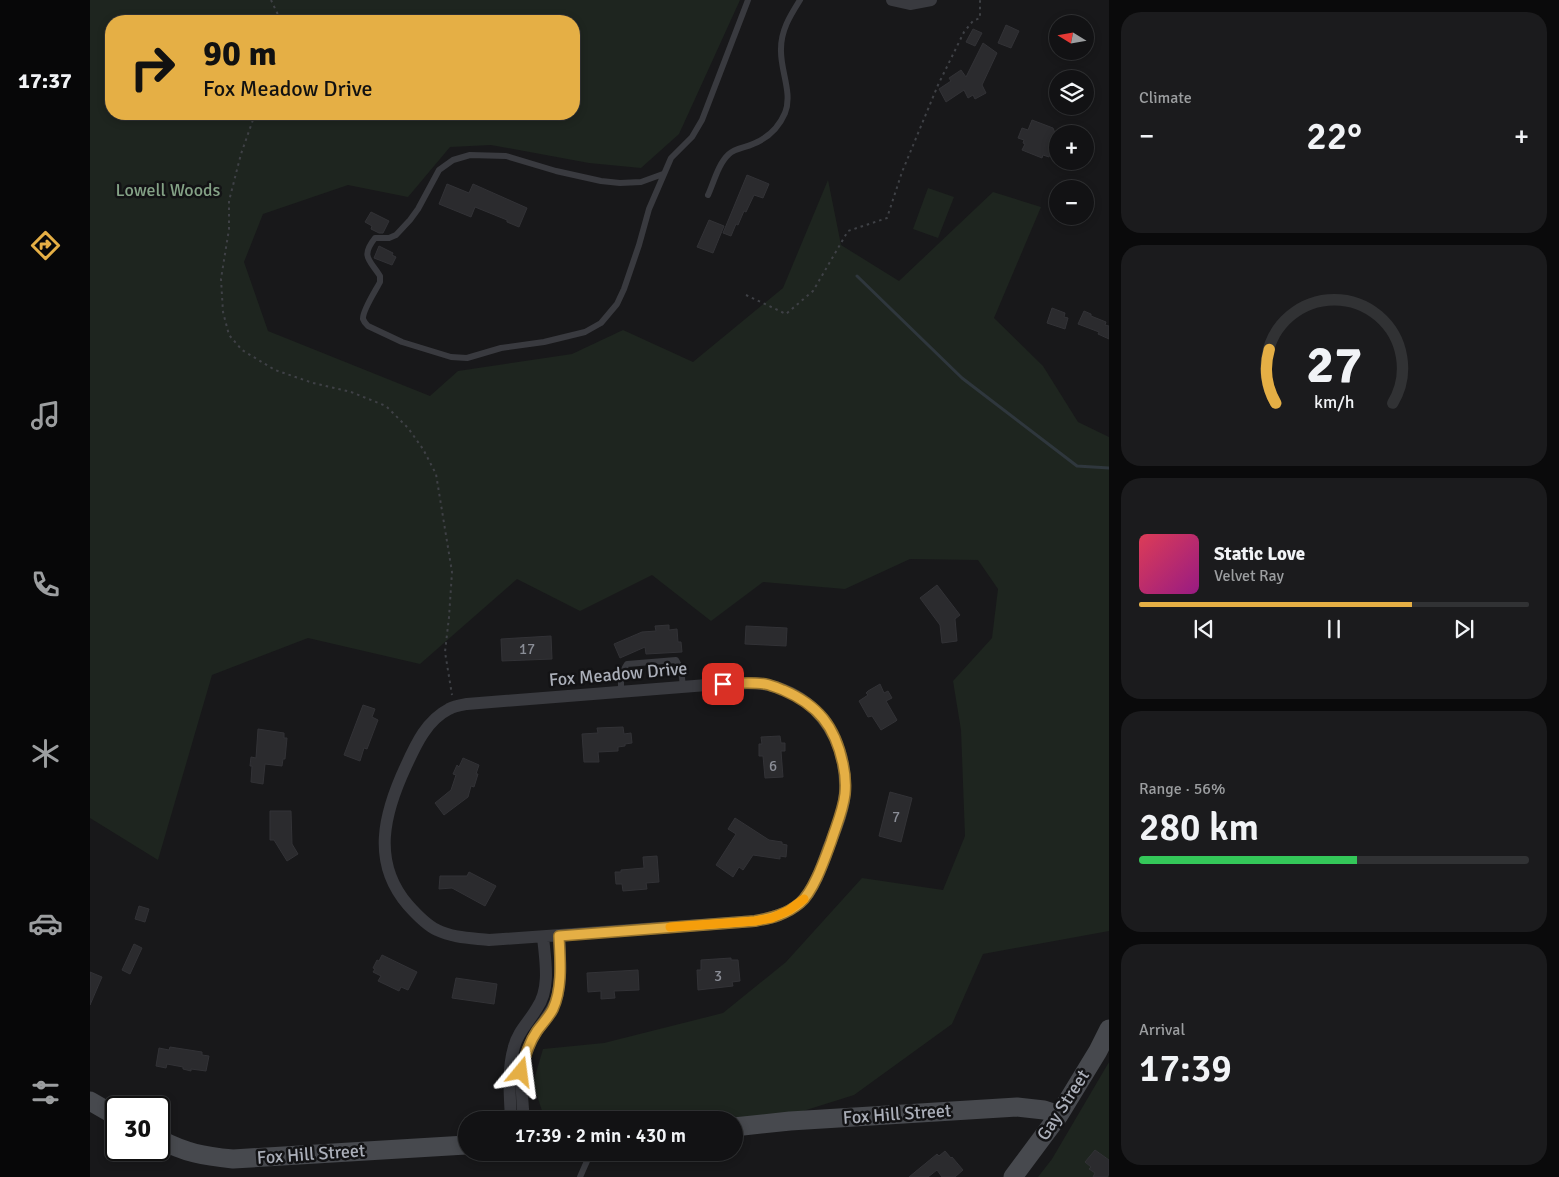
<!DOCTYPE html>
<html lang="en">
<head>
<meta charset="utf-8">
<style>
  :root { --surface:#121214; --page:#1b1b1d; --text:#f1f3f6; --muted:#9c9ea0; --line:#313234; --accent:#e5af45 }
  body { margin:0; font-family:Signika,sans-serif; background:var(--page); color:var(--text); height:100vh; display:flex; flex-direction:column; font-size:19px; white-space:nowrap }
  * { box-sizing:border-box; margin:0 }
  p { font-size:16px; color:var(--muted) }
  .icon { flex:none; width:28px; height:28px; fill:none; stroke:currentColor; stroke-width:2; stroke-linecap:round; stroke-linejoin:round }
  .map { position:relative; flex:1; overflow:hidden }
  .panel { display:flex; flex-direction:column; gap:12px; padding:12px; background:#0a0a0b; width:450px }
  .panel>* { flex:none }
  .guide { position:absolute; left:15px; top:15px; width:475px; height:105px; border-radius:20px; box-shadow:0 2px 8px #0003,0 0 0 1px var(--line); background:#e5af45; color:#111; overflow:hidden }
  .needle { width:32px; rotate:281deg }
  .buttons { position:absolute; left:959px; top:15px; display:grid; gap:10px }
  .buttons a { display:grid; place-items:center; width:45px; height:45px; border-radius:50%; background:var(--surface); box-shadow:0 2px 8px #0003,0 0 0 1px var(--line); font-size:25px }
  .speed { position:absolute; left:15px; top:1096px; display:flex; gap:10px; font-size:25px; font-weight:700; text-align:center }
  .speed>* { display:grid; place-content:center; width:65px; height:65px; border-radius:50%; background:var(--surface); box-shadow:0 2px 8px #0003,0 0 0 1px var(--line); line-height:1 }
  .speed .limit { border:2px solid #111; border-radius:8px; background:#fff; color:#111 }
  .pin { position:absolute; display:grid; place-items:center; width:42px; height:42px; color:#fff; margin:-21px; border-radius:10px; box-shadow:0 2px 8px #0006 }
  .me { position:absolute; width:55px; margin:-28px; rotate:16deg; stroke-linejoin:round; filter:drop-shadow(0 0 4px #0008) }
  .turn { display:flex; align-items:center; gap:18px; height:105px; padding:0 15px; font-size:22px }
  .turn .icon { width:65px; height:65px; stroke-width:2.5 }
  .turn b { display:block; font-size:35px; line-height:42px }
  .big { font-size:38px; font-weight:600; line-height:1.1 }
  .panel .tile { flex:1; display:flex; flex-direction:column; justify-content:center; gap:8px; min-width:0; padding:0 18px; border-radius:20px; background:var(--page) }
  .panel .dial { align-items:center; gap:0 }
  .dial svg { height:130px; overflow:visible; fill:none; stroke:var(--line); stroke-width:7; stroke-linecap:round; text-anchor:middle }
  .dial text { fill:var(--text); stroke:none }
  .song { display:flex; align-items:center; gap:15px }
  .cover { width:60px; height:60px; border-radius:8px; background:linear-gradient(135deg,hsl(350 70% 55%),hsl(310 70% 35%)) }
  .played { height:5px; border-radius:2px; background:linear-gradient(90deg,var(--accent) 70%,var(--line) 70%) }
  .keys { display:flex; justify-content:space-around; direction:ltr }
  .heat { display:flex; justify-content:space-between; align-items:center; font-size:28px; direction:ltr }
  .charge { height:8px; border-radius:4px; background:linear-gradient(90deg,#34c759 56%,var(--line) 0) }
  .trip { position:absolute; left:368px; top:1111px; width:285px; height:50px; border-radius:25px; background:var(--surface); box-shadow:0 2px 8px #0003,0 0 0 1px var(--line); font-weight:600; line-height:50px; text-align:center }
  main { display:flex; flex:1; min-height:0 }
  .tab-bar { display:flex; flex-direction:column; width:90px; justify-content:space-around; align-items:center; background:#070708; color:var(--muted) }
  .tab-bar .icon { width:35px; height:35px }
  .tab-bar .active { color:var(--accent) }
  .tab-bar b { font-size:22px; color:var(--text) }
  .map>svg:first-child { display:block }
</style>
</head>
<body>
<main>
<nav class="tab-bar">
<b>17:37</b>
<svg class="icon active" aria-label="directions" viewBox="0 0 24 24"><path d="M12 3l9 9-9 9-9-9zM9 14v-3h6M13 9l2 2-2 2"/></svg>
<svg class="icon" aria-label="music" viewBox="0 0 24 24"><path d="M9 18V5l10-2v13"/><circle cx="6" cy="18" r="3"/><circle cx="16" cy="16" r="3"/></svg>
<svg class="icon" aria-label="phone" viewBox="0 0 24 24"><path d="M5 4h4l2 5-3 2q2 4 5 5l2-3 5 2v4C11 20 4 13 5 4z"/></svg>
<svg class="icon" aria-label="climate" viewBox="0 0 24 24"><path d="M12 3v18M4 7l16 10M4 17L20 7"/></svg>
<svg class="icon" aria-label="car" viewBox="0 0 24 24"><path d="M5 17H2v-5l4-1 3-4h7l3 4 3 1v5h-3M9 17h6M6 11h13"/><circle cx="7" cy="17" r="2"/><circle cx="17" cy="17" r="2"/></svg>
<svg class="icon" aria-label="filters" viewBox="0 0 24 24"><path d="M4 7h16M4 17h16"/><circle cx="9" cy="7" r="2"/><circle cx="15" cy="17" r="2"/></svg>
</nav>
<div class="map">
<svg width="1019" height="1177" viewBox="0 0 1019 1177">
  <rect width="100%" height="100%" fill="#18181a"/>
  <path fill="#1e251f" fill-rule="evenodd" d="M0,0H650L589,134L551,168L499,163L401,145L360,147L318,197L258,185L173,214L154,262L178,331L340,396L368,371L482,354L533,330L603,362L693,288L738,180L751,245L809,281L903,192L951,207L904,318L953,366L988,422L1019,437V931L893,954L862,1024L764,1095L694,1117L643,1120H455L443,1083L453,1049L514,1043L633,1013L696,962L772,878L853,890L875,836L871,730L863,681L902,638L908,589L888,560L820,559L755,589L673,582L621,621L562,575L490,611L427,579L330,664L218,638L122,675L68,860L0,818ZM21,21H484V114H21Z
    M838,188L864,197L848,238L823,229Z
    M1019,1062V1177H948L962,1159Z"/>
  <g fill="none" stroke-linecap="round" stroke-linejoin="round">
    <path stroke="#2f373d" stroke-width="3" d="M767,276L872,378L987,466L1019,468"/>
  </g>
  <path fill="#2b2b2e" stroke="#323236" d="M916,25L929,31L921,48L908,43Z
    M883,29L892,33L885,46L876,42Z
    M893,43L907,53L892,85L896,93L885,99L883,95L878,98L874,90L856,102L849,89L861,81L859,78L871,70L876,77Z
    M942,120L963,128L968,140V146L962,148L959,157L953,155L952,158L932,150L935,144L933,143L934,140L928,138L932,128L938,130Z
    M657,175L679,184L673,198L664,195L656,212L654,211L648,225L646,224L641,236L633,233Z
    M357,184L379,193L383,184L437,208L429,227L417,222V220L385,207L381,217L349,204Z
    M281,212L299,221L293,233H289L281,229L282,226L275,222Z
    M619,220L634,226L623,253L607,247Z
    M289,246L303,253L302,255L306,257L302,265L284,258Z
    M962,308L975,313L974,317L978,318L975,329L957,323Z
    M994,311L1001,314V316L1016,322L1015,325L1019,326V339L1008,334L1009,332L988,324Z
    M847,585L870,615L865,619L867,641L852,643L850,625L830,598Z
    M579,625V630L587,629L588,642H591L592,652L556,654L555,647L530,658L524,644L552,632L566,631L565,626Z
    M656,626L697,628L696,646L655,644Z
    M461,636L462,659L412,661L411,639Z
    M790,684L794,693L798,691L802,698L796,701L807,720L806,721L791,730L782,716L778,717L769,701L778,695L776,693L778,691Z
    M273,705L285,709L282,717L288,720L277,749L274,748L270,761L254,755Z
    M533,727L534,734L541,733L542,743L535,744V746L528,747V751L508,752L509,762H494L492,734L508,733L507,728Z
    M168,729L194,733V738H197L195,759H193L192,766L175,764L173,784L161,782L162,766H160L161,757L166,758Z
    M690,736L691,743H695V751H691L693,777L675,778L673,756H669V744H672L671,737Z
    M373,758L389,765L386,774H388L384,787L381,786L378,797L354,815L345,803L361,790L366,775L363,774L367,765L369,767Z
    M800,792L822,798L811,842L789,836Z
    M180,811H201L202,844L208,854L197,861L184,840H180Z
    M645,818L679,840L692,842V844L697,845L696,857L690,856V859L663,855L653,870L649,867L643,877L626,865L646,834L638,829Z
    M567,856L569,882L556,883L557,889L533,891L532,884H526L525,872H531V870L554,868L553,857Z
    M379,872L406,886L395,906L362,888L349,889L350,876H377Z
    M49,906L59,909L55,922L45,919Z
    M44,944L52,948L40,974L32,970Z
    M292,955L327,972L318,990L311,987L309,991L288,981L291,976L283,972L285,969L283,968L287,960L289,961Z
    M641,958V960H648L650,981L642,982L643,986L608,990L607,970H611V960Z
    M548,970L549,990L524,991L525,998L511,999V991L498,992L497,973Z
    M0,972L12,977L0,1005Z
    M366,978L407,984L404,1004L362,998Z
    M80,1047L112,1052V1055L119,1056L116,1071L101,1069V1071L93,1069V1067L77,1064L76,1068L66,1066L69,1048L79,1050Z
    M1005,1150L1019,1160V1174L1017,1177H1003L1005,1173L999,1169L1001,1167L995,1162Z
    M855,1151L861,1158L862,1157L873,1170L865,1177H852L847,1170L838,1177H819L847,1154L849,1156Z"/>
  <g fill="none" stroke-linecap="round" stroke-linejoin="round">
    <path stroke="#3f4146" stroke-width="2" stroke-dasharray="2.5 4" stroke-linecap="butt" d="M181,0L191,21
      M165,114L151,154L139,201V229L131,279L133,312L139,335L152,350L185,370L223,383L261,392L296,406L318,428L333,449L346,474L362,572L359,617L355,652L362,695
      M656,295L696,314L723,291L758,231L797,218L812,172L848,85L874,32L883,21L890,18V0"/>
    <path stroke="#393a3f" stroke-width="6" d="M573,174L551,182L530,183L511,181L466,171L416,156L380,155L363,160L349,170L328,209L320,220L306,235L299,238H285C270,257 280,260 290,276V282C286,290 272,311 273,319C274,322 275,323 278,326L312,342L361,357L377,358L411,348L454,342L495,332L511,323L527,304L534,289L549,245L559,209L581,158L602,137L612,120L658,0
      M618,195C624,182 628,164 639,154C646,148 655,148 663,144C678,138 689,127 695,113C703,93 690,70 691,49C691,30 700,16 710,0
      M531,692V674L537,664L586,660L591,669L593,687
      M490,1177L501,1152"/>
    <path stroke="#393a3f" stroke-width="12" d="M802,0L820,4L841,0
      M662,683C720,686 757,734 755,791C754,811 745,831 738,849C733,864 722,893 710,903C697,914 682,918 665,921L399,940C382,938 363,938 347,930C336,925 326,914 318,905C281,862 294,813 316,766C326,744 337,720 359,709C364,706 371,705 377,704L617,685Z
      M421,1120C420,1096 417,1071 424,1047C428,1031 439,1022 447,1008C461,988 455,959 453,937
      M434,1120C431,1089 428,1062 445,1034C453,1021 463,1012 467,997C472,977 470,956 469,936"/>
    <path stroke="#47494e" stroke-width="19" d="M0,1101L26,1116
      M644,1127L700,1121L927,1107L954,1110L969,1115
      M69,1139C96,1153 113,1156 143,1159L376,1145
      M923,1177L969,1115L1008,1051L1019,1029"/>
  </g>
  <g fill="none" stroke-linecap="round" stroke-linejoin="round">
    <defs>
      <path id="route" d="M431,1072C435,1058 438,1044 447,1031C452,1024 459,1017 463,1009C473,987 470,959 469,936L665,921C682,918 697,914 710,903C724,891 735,858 741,842C746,826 753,811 755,794C756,784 755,773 753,764C745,726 728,705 693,690C688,688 681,685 675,684C662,682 647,683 633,684"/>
    </defs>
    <use href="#route" stroke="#95722d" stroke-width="12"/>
    <use href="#route" stroke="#e5af45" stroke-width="9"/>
    <path stroke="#f59e0b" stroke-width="9" d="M580,927L665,921L682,918L699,910L714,899"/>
  </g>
  <g text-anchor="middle" stroke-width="5" stroke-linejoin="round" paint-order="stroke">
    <g font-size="15" fill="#8a8d96">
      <text x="437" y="654">17</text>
      <text x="683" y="771">6</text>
      <text x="806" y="822">7</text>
      <text x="628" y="981">3</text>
    </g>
    <g font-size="18" fill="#84a286" stroke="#131315">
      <text x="78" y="196">Lowell Woods</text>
    </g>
    <g font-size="18" fill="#abafb9" stroke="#131315">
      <text transform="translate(528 674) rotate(-5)" y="6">Fox Meadow Drive</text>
      <text transform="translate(973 1105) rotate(-57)" y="6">Gay Street</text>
      <text transform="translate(807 1114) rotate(-4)" y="6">Fox Hill Street</text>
      <text transform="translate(221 1154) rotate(-4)" y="6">Fox Hill Street</text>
    </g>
  </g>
</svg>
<div class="buttons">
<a><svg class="needle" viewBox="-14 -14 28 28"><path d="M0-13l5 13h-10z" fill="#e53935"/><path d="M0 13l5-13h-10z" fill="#9c9ea0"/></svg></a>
<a><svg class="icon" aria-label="layers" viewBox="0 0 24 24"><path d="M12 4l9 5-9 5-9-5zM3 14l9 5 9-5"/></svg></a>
<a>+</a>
<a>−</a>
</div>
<div class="speed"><div class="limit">30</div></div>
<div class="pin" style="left:633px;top:684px;background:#d93025"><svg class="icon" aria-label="arrive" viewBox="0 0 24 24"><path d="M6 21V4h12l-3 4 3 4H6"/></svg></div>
<svg class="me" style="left:431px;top:1072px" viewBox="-20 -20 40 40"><path d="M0-17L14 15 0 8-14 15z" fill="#e5af45" stroke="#fff" stroke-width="4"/></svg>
<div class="trip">17:39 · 2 min · 430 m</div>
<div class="guide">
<div class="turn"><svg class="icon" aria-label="right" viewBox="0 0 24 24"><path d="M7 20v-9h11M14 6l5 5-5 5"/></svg><div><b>90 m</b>Fox Meadow Drive</div></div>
</div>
</div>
<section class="panel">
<div class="tile"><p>Climate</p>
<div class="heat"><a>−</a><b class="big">22°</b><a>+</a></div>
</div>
<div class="tile dial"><svg viewBox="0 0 100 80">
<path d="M14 69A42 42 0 1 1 86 69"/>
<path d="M14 69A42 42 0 0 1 10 36" stroke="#e5af45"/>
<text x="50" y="56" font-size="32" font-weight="700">27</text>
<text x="50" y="72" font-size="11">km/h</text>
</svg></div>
<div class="tile">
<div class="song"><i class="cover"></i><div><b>Static Love</b><p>Velvet Ray</p></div></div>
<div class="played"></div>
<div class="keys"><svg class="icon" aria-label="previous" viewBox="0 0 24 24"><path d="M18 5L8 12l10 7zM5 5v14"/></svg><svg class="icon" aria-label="pause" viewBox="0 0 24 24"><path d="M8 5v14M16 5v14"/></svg><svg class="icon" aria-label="next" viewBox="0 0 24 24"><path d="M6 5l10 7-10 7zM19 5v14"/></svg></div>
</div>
<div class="tile"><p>Range · 56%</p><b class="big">280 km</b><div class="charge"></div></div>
<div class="tile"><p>Arrival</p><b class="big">17:39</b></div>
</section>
</main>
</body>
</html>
